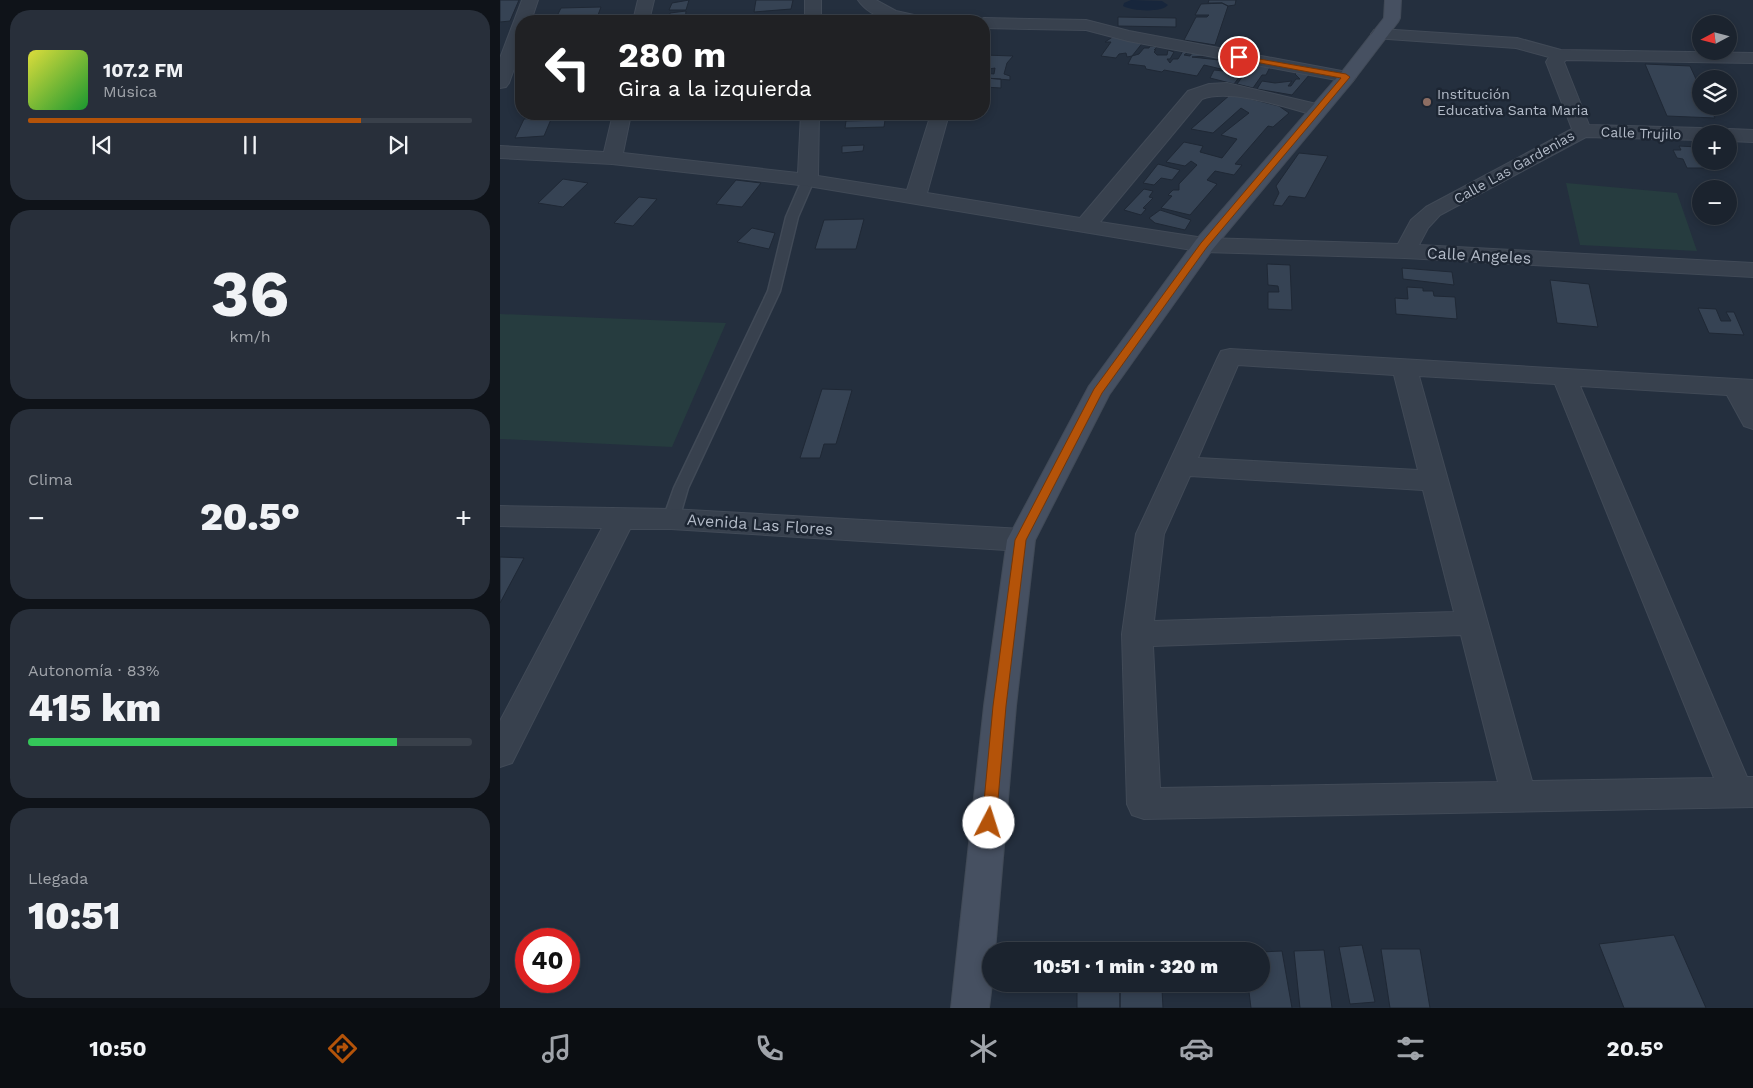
<!DOCTYPE html>
<html lang="es">
<head>
<meta charset="utf-8">
<style>
  :root { --surface:#1b232e; --page:#282f3a; --text:#f1f3f6; --muted:#a0a4aa; --line:#39404a; --accent:#b45309 }
  body { margin:0; font-family:"Work Sans",sans-serif; background:var(--page); color:var(--text); height:100vh; display:flex; flex-direction:column; font-size:19px; white-space:nowrap }
  * { box-sizing:border-box; margin:0 }
  p { font-size:16px; color:var(--muted) }
  .icon { flex:none; width:28px; height:28px; fill:none; stroke:currentColor; stroke-width:2; stroke-linecap:round; stroke-linejoin:round }
  .map { position:relative; flex:1; overflow:hidden }
  .details { display:flex; flex-direction:column; gap:10px; padding:10px; background:#0f1319; width:500px }
  .details>* { flex:none }
  .guide { position:absolute; left:15px; top:15px; width:475px; height:105px; border-radius:20px; box-shadow:0 2px 8px #0003,0 0 0 1px var(--line); background:#202124; color:#fff; overflow:hidden }
  .needle { width:32px; rotate:263deg }
  .controls { position:absolute; left:1192px; top:15px; display:grid; gap:10px }
  .controls a { display:grid; place-items:center; width:45px; height:45px; border-radius:50%; background:var(--surface); box-shadow:0 2px 8px #0003,0 0 0 1px var(--line); font-size:25px }
  .speed { position:absolute; left:15px; top:928px; display:flex; gap:10px; font-size:25px; font-weight:700; text-align:center }
  .speed>* { display:grid; place-content:center; width:65px; height:65px; border-radius:50%; background:var(--surface); box-shadow:0 2px 8px #0003,0 0 0 1px var(--line); line-height:1 }
  .speed .limit { border:8px solid #d22; background:#fff; color:#111 }
  .pin { position:absolute; display:grid; place-items:center; width:42px; height:42px; color:#fff; margin:-21px; border:2px solid #fff; border-radius:50%; box-shadow:0 1px 5px #0007 }
  .me { position:absolute; width:55px; margin:-28px; rotate:5deg; stroke-linejoin:round; filter:drop-shadow(0 0 4px #0008) }
  .turn { display:flex; align-items:center; gap:18px; height:105px; padding:0 20px; font-size:22px }
  .turn .icon { width:65px; height:65px; stroke-width:2.5 }
  .turn b { display:block; font-size:35px; line-height:42px }
  .big { font-size:38px; font-weight:800; line-height:1.1 }
  .details .widget { flex:1; display:flex; flex-direction:column; justify-content:center; gap:8px; min-width:0; padding:0 18px; border-radius:20px; background:var(--page) }
  .details .dial { align-items:center; gap:0 }
  .dial b { font-size:65px; line-height:1 }
  .song { display:flex; align-items:center; gap:15px }
  .cover { width:60px; height:60px; border-radius:8px; background:linear-gradient(135deg,hsl(60 70% 55%),hsl(130 70% 35%)) }
  .played { height:5px; border-radius:2px; background:linear-gradient(90deg,var(--accent) 75%,var(--line) 75%) }
  .keys { display:flex; justify-content:space-around; direction:ltr }
  .heat { display:flex; justify-content:space-between; align-items:center; font-size:28px; direction:ltr }
  .charge { height:8px; border-radius:4px; background:linear-gradient(90deg,#34c759 83%,var(--line) 0) }
  .trip { position:absolute; left:482px; top:942px; width:288px; height:50px; border-radius:25px; background:var(--surface); box-shadow:0 2px 8px #0003,0 0 0 1px var(--line); font-weight:800; line-height:50px; text-align:center }
  .menu { display:flex; height:80px; justify-content:space-around; align-items:center; background:#0b0e12; color:var(--muted) }
  .menu .icon { width:35px; height:35px }
  .menu .on { color:var(--accent) }
  .menu b { font-size:22px; color:var(--text) }
  main { display:flex; flex:1; min-height:0 }
  .map>svg:first-child { display:block }
</style>
</head>
<body>
<main>
<section class="details">
<div class="widget">
<div class="song"><i class="cover"></i><div><b>107.2 FM</b><p>Música</p></div></div>
<div class="played"></div>
<div class="keys"><svg class="icon" aria-label="previous" viewBox="0 0 24 24"><path d="M18 5L8 12l10 7zM5 5v14"/></svg><svg class="icon" aria-label="pause" viewBox="0 0 24 24"><path d="M8 5v14M16 5v14"/></svg><svg class="icon" aria-label="next" viewBox="0 0 24 24"><path d="M6 5l10 7-10 7zM19 5v14"/></svg></div>
</div>
<div class="widget dial"><b>36</b><p>km/h</p></div>
<div class="widget"><p>Clima</p>
<div class="heat"><a>−</a><b class="big">20.5°</b><a>+</a></div>
</div>
<div class="widget"><p>Autonomía · 83%</p><b class="big">415 km</b><div class="charge"></div></div>
<div class="widget"><p>Llegada</p><b class="big">10:51</b></div>
</section>
<div class="map">
<svg width="1253" height="1008" viewBox="0 0 1253 1008">
  <rect width="100%" height="100%" fill="#242f3e"/>
  <path fill="#263c3f" d="M1066,183L1177,193L1197,251L1080,245Z
    M0,314L226,323L172,447L0,439Z"/>
  <path fill="#17263c" d="M631,0L662,1L668,5C661,13 632,11 623,6L624,3Z"/>
  <path fill="#364354" stroke="#1f2835" d="M0,0H19L10,21L0,22Z
    M189,0L186,10H169L172,3Z
    M256,0H293L291,9L254,12Z
    M709,0H736L735,5L728,6L722,3H708Z
    M722,3L728,6L715,45L684,40L696,17H707L709,15H695L701,4Z
    M101,7L98,15L57,16L61,8Z
    M186,11L185,21H169L170,13Z
    M618,17L676,18V27L618,26Z
    M614,36L644,41L632,56L627,57L626,53L619,54L616,58L601,56L611,42H605Z
    M650,46L657,47L654,50H656L654,52L657,55H667L668,50L674,52L670,59H667L670,63L673,59H678L683,51L688,52L684,55L690,56L691,54L698,52L707,53L706,56L692,57L728,61L721,69L704,65L697,76L664,70L662,72L646,69L645,66L628,64L632,56L639,54L644,48H649Z
    M484,55L513,56L507,63L504,74L510,76V80L486,78L485,73L494,74L495,68L489,69L488,71L485,72Z
    M735,61L740,63L737,66L746,68L734,84L710,78L714,70L723,71Z
    M1145,64L1190,66L1201,90V106H1209L1215,118L1167,116Z
    M758,65L770,67L766,75H762L753,88L737,84L746,72H753Z
    M798,71L810,74L792,95L757,89L762,81L775,83L792,81L788,86H791L796,79H800L795,74Z
    M484,78L501,79V88L484,87Z
    M731,94L779,106L789,113L773,127L768,126L735,164L742,165L734,175L715,171L707,180L717,184L690,215L661,208L672,196L668,195L673,190H679V184L697,165L691,161L685,166L666,162L684,142L703,146L700,152L722,158L737,139L721,135L749,113L741,108L713,133L691,129Z
    M73,114H110L72,118Z
    M52,117L44,136L15,138L24,119Z
    M385,120L384,127L345,128L346,121Z
    M364,145L363,151L342,153V146Z
    M1179,146L1198,147L1201,154V161H1205L1208,168H1187L1183,159L1177,158L1173,150H1181Z
    M799,153L828,156L805,198L789,196L782,206L773,205L779,193L776,186Z
    M658,164L680,170L672,180L661,178L654,185L643,183Z
    M63,179L88,183L63,207L38,203Z
    M236,180L261,183L242,207L216,204Z
    M644,189L653,191L649,197L653,198L643,208L646,209L641,215L624,210Z
    M139,197L157,199L133,226L114,223Z
    M660,210L691,220L685,230L655,223L649,218Z
    M364,219L356,249H315L324,220Z
    M252,228L275,233L269,249L237,242Z
    M767,264L790,265L792,310L768,309V292H779L778,286L768,285Z
    M902,268L952,272L954,285L903,279Z
    M1050,280L1089,284L1098,327L1057,323Z
    M907,287L923,288V291H933L934,296L955,297L957,319L896,314L895,298L908,299Z
    M1198,308L1216,309L1221,321H1231L1226,312H1234L1244,335L1209,333Z
    M322,389L352,390L336,444H324L320,458H300Z
    M0,557L24,558L0,603Z
    M1174,935L1206,1008H1124L1099,944Z
    M862,945L875,1002L850,1004L839,947Z
    M881,949H920L930,1008H890Z
    M824,950L832,1008H800L794,951Z
    M782,951L792,1008H751L748,984H761V952Z
    M577,989L620,990V1008H577Z
    M662,989L663,1008H620V990Z"/>
  <g fill="none" stroke-linecap="round" stroke-linejoin="round">
    <defs>
      <path id="lane" d="M308,177L314,180L298,217L280,291L188,488L179,519L176,523L171,525L166,523L163,519L174,488L268,291L286,217L302,180Z"/>
      <path id="street" d="M22,0H38L31,21H21V49L9,83L6,87L0,88V58Z
        M138,0H154L149,21H133Z
        M305,0H321V21H305Z
        M358,0H376L396,11L423,17L425,21C402,22 373,22 358,0Z
        M484,18L586,20L629,31L847,72L853,73L856,77L853,81L847,82L628,41L586,30L484,28V21H477Z
        M880,29L1017,38L1061,50L1253,53V63L1066,60L1064,62L1089,125L1201,128L1208,130L1211,134H1201V140L1086,137L940,215L928,228L919,245L1253,263V277L905,258L704,252L308,186L112,164L0,158V146L104,152L113,114H131L123,153L298,173L301,114H319L318,176L407,190L431,114H449L427,193L580,218L688,91L709,84L727,83L825,106L827,110L825,114L818,116C787,108 731,88 702,99L600,222L704,238L898,244L911,220L926,207L1072,129L1046,62L1049,57L1016,48L874,38L871,34L874,30Z
        M1229,129L1253,130V142L1229,141V134H1220L1222,131Z
        M730,349L1253,380V429L1244,426L1227,395L1080,386L1247,777H1253V807L644,819L632,815L627,804L622,634L636,534L718,357L721,351ZM738,365L894,375L918,470L698,458ZM919,376L1055,384L1214,778L1032,781ZM690,476L923,490L954,612L654,621L664,534ZM961,635L998,782L660,788L653,646Z
        M0,506L171,509L521,529L531,532L535,540L531,548L521,551L171,529H130L12,763L0,767V721L102,528L0,526Z"/>
      <path id="secondary" d="M885,0H901L900,18L898,22L853,81L712,250L609,395L535,540L516,706L495,951H491L492,984L489,1008H451L484,706L507,540L589,386L696,240L841,73L884,18Z"/>
    </defs>
    <use href="#lane" stroke="#414a57" stroke-width="3"/>
    <use href="#street" stroke="#414a57" stroke-width="2"/>
    <use href="#secondary" stroke="#414a57" stroke-width="2"/>
    <use href="#lane" fill="#38414e" fill-rule="evenodd"/>
    <use href="#street" fill="#38414e" fill-rule="evenodd"/>
    <use href="#secondary" fill="#465061" fill-rule="evenodd"/>
  </g>
  <path fill="#b45309" stroke="#753606" d="M736,55L846,74L850,77L707,247L602,393L526,540L506,706L496,823L494,827L489,829L484,827L482,823L493,706L515,540L594,389L701,243L841,78L739,59H736Z"/>
  <circle fill="#8d6e63" stroke="#1d2633" stroke-width="2" cx="927" cy="102" r="5"/>
  <g text-anchor="middle" stroke-width="5" stroke-linejoin="round" paint-order="stroke">
    <g font-size="14" fill="#b4bcc9" stroke="#1d2633" text-anchor="start">
      <text x="937" y="99">Institución<tspan x="937" dy="16">Educativa Santa Maria</tspan></text>
    </g>
    <g font-size="14" fill="#b4bcc9" stroke="#1d2633">
      <text transform="translate(1141 133) rotate(2)" y="5">Calle Trujilo</text>
      <text transform="translate(1014 167) rotate(-29)" y="5">Calle Las Gardenias</text>
    </g>
    <g font-size="16" fill="#b4bcc9" stroke="#1d2633">
      <text transform="translate(979 255) rotate(3)" y="6">Calle Angeles</text>
      <text transform="translate(260 524) rotate(4)" y="6">Avenida Las Flores</text>
    </g>
  </g>
</svg>
<div class="controls">
<a><svg class="needle" viewBox="-14 -14 28 28"><path d="M0-13l5 13h-10z" fill="#e53935"/><path d="M0 13l5-13h-10z" fill="#a0a4aa"/></svg></a>
<a><svg class="icon" aria-label="layers" viewBox="0 0 24 24"><path d="M12 4l9 5-9 5-9-5zM3 14l9 5 9-5"/></svg></a>
<a>+</a>
<a>−</a>
</div>
<div class="speed"><div class="limit">40</div></div>
<div class="pin" style="left:739px;top:57px;background:#d93025"><svg class="icon" aria-label="arrive" viewBox="0 0 24 24"><path d="M6 21V4h12l-3 4 3 4H6"/></svg></div>
<svg class="me" style="left:489px;top:823px" viewBox="-20 -20 40 40"><circle r="19" fill="#fff"/><path d="M0-13L10 11 0 6-10 11z" fill="#b45309"/></svg>
<div class="trip">10:51 · 1 min · 320 m</div>
<div class="guide">
<div class="turn"><svg class="icon" aria-label="left" viewBox="0 0 24 24"><path d="M17 20v-9H6M10 6l-5 5 5 5"/></svg><div><b>280 m</b>Gira a la izquierda</div></div>
</div>
</div>
</main>
<nav class="menu">
<b>10:50</b>
<svg class="icon on" aria-label="directions" viewBox="0 0 24 24"><path d="M12 3l9 9-9 9-9-9zM9 14v-3h6M13 9l2 2-2 2"/></svg>
<svg class="icon" aria-label="music" viewBox="0 0 24 24"><path d="M9 18V5l10-2v13"/><circle cx="6" cy="18" r="3"/><circle cx="16" cy="16" r="3"/></svg>
<svg class="icon" aria-label="phone" viewBox="0 0 24 24"><path d="M5 4h4l2 5-3 2q2 4 5 5l2-3 5 2v4C11 20 4 13 5 4z"/></svg>
<svg class="icon" aria-label="climate" viewBox="0 0 24 24"><path d="M12 3v18M4 7l16 10M4 17L20 7"/></svg>
<svg class="icon" aria-label="car" viewBox="0 0 24 24"><path d="M5 17H2v-5l4-1 3-4h7l3 4 3 1v5h-3M9 17h6M6 11h13"/><circle cx="7" cy="17" r="2"/><circle cx="17" cy="17" r="2"/></svg>
<svg class="icon" aria-label="filters" viewBox="0 0 24 24"><path d="M4 7h16M4 17h16"/><circle cx="9" cy="7" r="2"/><circle cx="15" cy="17" r="2"/></svg>
<b>20.5°</b>
</nav>
</body>
</html>
